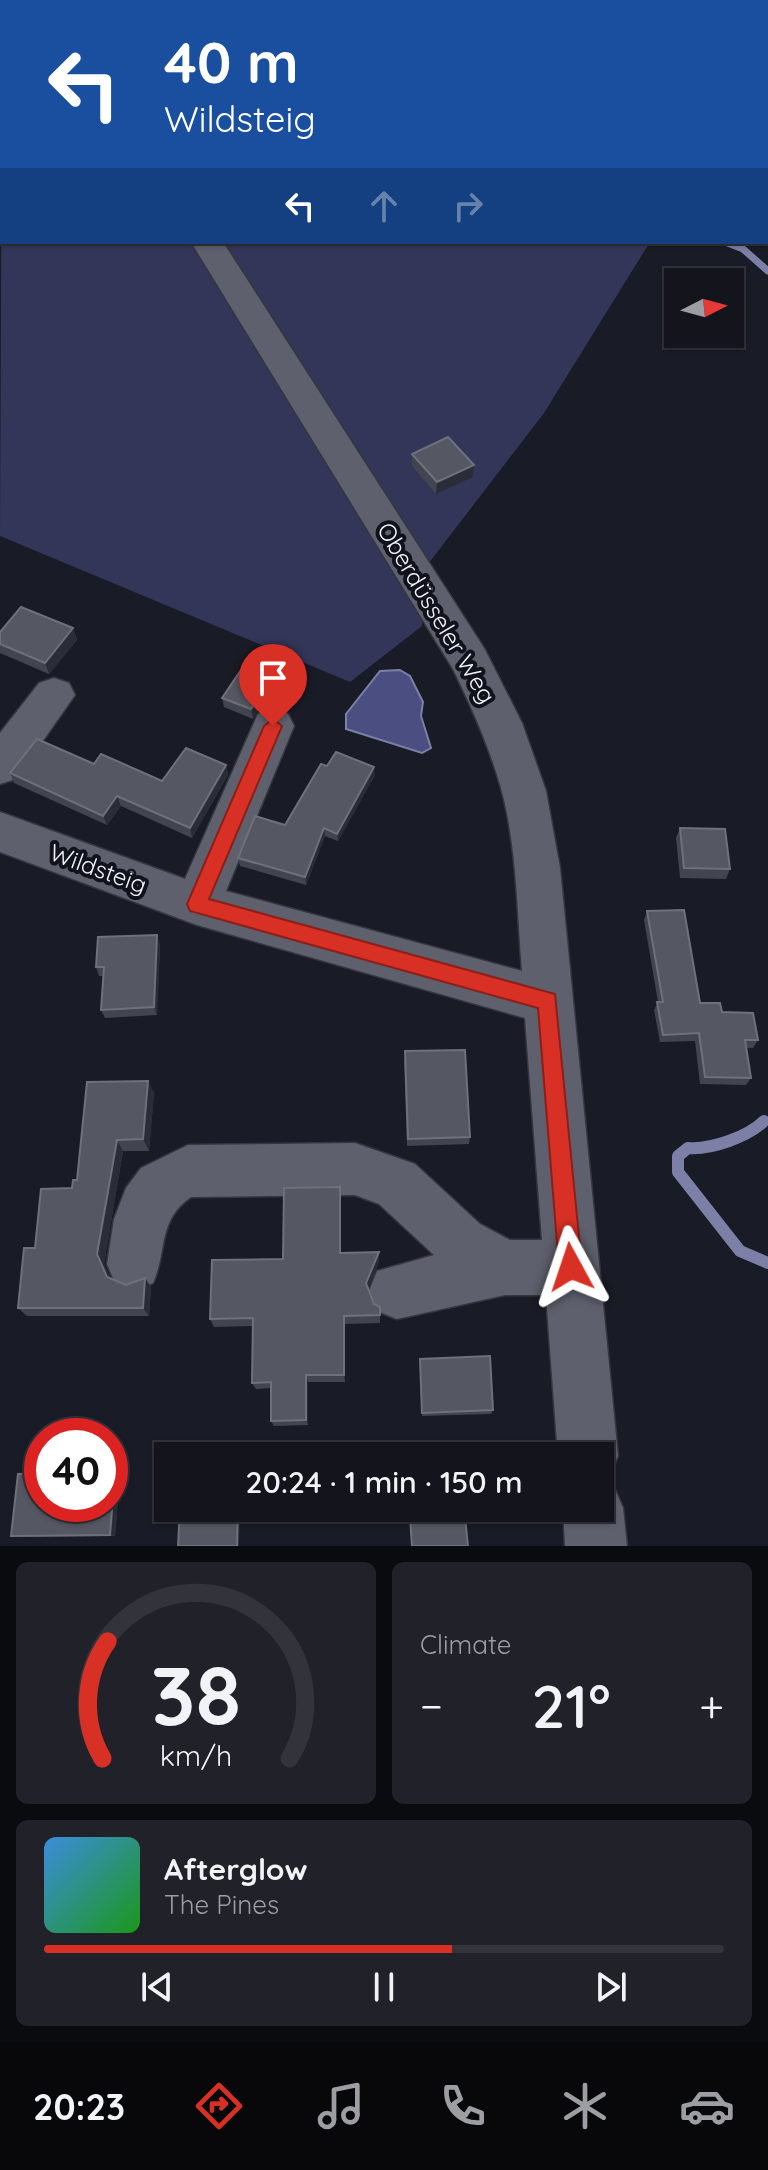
<!DOCTYPE html>
<html lang="en">
<head>
<meta charset="utf-8">
<style>
  :root { --surface:#13141c; --page:#202129; --text:#f1f3f6; --muted:#9d9ea3; --line:#32333b; --accent:#d93025 }
  body { margin:0; font-family:Quicksand,sans-serif; background:var(--page); color:var(--text); height:100vh; display:flex; flex-direction:column; font-size:30px; white-space:nowrap }
  * { box-sizing:border-box; margin:0 }
  p { font-size:26px; color:var(--muted) }
  .icon { flex:none; width:44px; height:44px; fill:none; stroke:currentColor; stroke-width:2; stroke-linecap:round; stroke-linejoin:round }
  .map { position:relative; height:1546px; overflow:hidden }
  .side { display:flex; flex-direction:column; gap:16px; padding:16px; background:#0a0b0f; flex:1 }
  .side>* { flex:none }
  .hud { position:absolute; left:0px; top:0px; width:768px; height:244px; box-shadow:0 2px 6px #0004,0 0 0 2px var(--line); background:#1a4fa0; color:#fff; overflow:hidden }
  .needle { width:52px; rotate:84deg }
  .tools { position:absolute; left:664px; top:268px; display:grid; gap:16px }
  .tools a { display:grid; place-items:center; width:80px; height:80px; border-radius:0px; background:var(--surface); box-shadow:0 2px 6px #0004,0 0 0 2px var(--line); font-size:40px }
  .speed { position:absolute; left:24px; top:1418px; display:flex; gap:16px; font-size:40px; font-weight:700; text-align:center }
  .speed>* { display:grid; place-content:center; width:104px; height:104px; border-radius:50%; background:var(--surface); box-shadow:0 2px 6px #0004,0 0 0 2px var(--line); line-height:1 }
  .speed .limit { border:12px solid #d22; background:#fff; color:#111 }
  .pin { position:absolute; display:grid; place-items:center; width:68px; height:68px; color:#fff; margin:-82px -34px; border-radius:50% 50% 50% 0; rotate:-45deg; box-shadow:0 0 8px #0007 }
  .pin .icon { rotate:45deg }
  .me { position:absolute; width:88px; margin:-44px; rotate:355deg; stroke-linejoin:round; filter:drop-shadow(0 0 6px #0008) }
  .turn { display:flex; align-items:center; gap:28px; height:168px; padding:0 32px; font-size:36px }
  .turn .icon { width:104px; height:104px; stroke-width:2.5 }
  .turn b { display:block; font-size:56px; line-height:68px }
  .lanes { display:flex; align-items:center; height:76px; padding:0 32px; background:#0003; justify-content:center; gap:40px; direction:ltr }
  .lanes .off { opacity:.35 }
  .big { font-size:60px; font-weight:600; line-height:1.1 }
  .side .widget { flex:1; display:flex; flex-direction:column; justify-content:center; gap:12px; min-width:0; padding:0 28px; border-radius:12px; background:var(--page) }
  .side .dial { align-items:center; gap:0 }
  .dial svg { height:208px; overflow:visible; fill:none; stroke:var(--line); stroke-width:7; stroke-linecap:round; text-anchor:middle }
  .dial text { fill:var(--text); stroke:none }
  .song { display:flex; align-items:center; gap:24px }
  .cover { width:96px; height:96px; border-radius:12px; background:linear-gradient(135deg,hsl(210 70% 55%),hsl(120 70% 35%)) }
  .played { height:8px; border-radius:4px; background:linear-gradient(90deg,var(--accent) 60%,var(--line) 60%) }
  .keys { display:flex; justify-content:space-around; direction:ltr }
  .heat { display:flex; justify-content:space-between; align-items:center; font-size:44px; direction:ltr }
  .side .tiles { flex:1; display:grid; gap:16px; grid-template-columns:1fr 1fr }
  .widget:last-child { grid-column:span 2 }
  .trip { position:absolute; left:154px; top:1442px; width:460px; height:80px; border-radius:0px; background:var(--surface); box-shadow:0 2px 6px #0004,0 0 0 2px var(--line); font-weight:600; line-height:80px; text-align:center }
  .dock { display:flex; height:128px; justify-content:space-around; align-items:center; background:#08080b; color:var(--muted) }
  .dock .icon { width:56px; height:56px }
  .dock .current { color:var(--accent) }
  .dock b { font-size:36px; color:var(--text) }
  .map>svg:first-child { display:block }
</style>
</head>
<body>
<div class="map">
<svg width="768" height="1546" viewBox="0 0 768 1546">
  <rect width="100%" height="100%" fill="#191b26"/>
  <path fill="#333659" d="M2,79V242H650L544,413L425,568L422,626L350,682L0,536Z"/>
  <path fill="#4a4e81" stroke="#7d80a6" stroke-width="2" d="M400,670L410,676L423,702L421,716L431,748L422,753L346,729V714L380,671Z"/>
  <g fill="none" stroke-linecap="round" stroke-linejoin="round">
    <path stroke="#7d80a6" stroke-width="7" d="M168,2L175,0
      M725,242L743,249L768,271"/>
    <path stroke="#7d80a6" stroke-width="12" d="M764,1121C748,1137 710,1150 688,1148L678,1156V1172L740,1251L768,1263"/>
    <defs>
      <path id="minor" d="M97,0H123V2H97Z
        M191,242H223L484,648L522,723L546,791L560,868L618,1456L609,1477L600,1481V1456H558L546,1295H505L397,1319L377,1311L369,1291L377,1271L434,1255L379,1204L355,1195L191,1197C157,1221 168,1249 153,1283L134,1291L115,1283L107,1264L114,1219L126,1188L141,1168L188,1145L355,1143L415,1164L480,1224L510,1240H542L525,1018L197,925L0,852V812L185,879L258,714L273,708L288,714L294,726L226,891L522,971C517,911 517,846 501,788C489,746 472,708 453,669Z
        M54,678L69,683L75,695L16,779L0,784V733L39,683Z
        M600,1481L614,1487L623,1508L627,1546H565L563,1508H600Z"/>
    </defs>
    <use href="#minor" stroke="#35363e" stroke-width="3"/>
    <use href="#minor" fill="#5e606d" fill-rule="evenodd"/>
  </g>
  <path fill="#424450" d="M412,454L473,477L436,494L412,466Z
    M73,628L77,640L49,674L0,653V632Z
    M284,695L277,706L257,711L253,719L224,707L222,698Z
    M226,765L228,775L192,838L121,806L107,825L14,783L10,773L162,781Z
    M327,766L375,775L338,841L325,836L306,885L240,866L238,858L285,825Z
    M680,828L730,869L726,879L680,878L676,838Z
    M647,911L700,1003L722,1012L758,1040L753,1048H746L751,1078L746,1085L700,1084L695,1041L660,1042L654,1010L658,1002L644,920Z
    M160,944L157,1015L105,1018L101,1010L103,976H99L96,967Z
    M404,1059L470,1137L469,1144L407,1146Z
    M148,1081L154,1093L149,1151H123L104,1264L111,1279L126,1285L145,1278L151,1287L149,1316H27L18,1308L35,1248L77,1180Z
    M340,1187L341,1253L379,1262L368,1288L374,1304L380,1307V1323L345,1324V1382H308V1425L274,1426L271,1421V1388L256,1389L252,1383L253,1326L214,1327L210,1319L283,1259Z
    M420,1359L493,1410L491,1414L422,1416Z
    M120,1475L115,1536L17,1537L11,1536Z"/>
  <path fill="#2a2c37" d="M474,465L473,477L436,494L437,482Z
    M73,628L77,640L49,674L45,663Z
    M283,686L284,695L277,706L257,711L253,719L251,709L256,702Z
    M226,765L228,775L192,838L190,828Z
    M374,767L375,775L338,841L337,834Z
    M117,796L121,806L107,825L103,816Z
    M324,828L325,836L306,885L305,877Z
    M157,935L160,944L157,1015L154,1007Z
    M148,1081L154,1093L149,1151L143,1139Z
    M117,1140L123,1151L104,1264L114,1286L107,1277L97,1254Z
    M340,1187L341,1198V1263L340,1253Z
    M379,1252V1262L366,1292V1283Z
    M145,1278L151,1287L149,1316L143,1308Z
    M344,1316L345,1324V1382L344,1375Z
    M306,1375L308,1382V1425L306,1420Z
    M115,1473L120,1475L115,1536L110,1535Z
    M238,1508H240L239,1546H237Z"/>
  <path fill="#555762" stroke="#6e707a" stroke-width="2" d="M448,437L474,465L437,482L412,454Z
    M21,607L73,628L45,663L0,644V632Z
    M241,670L283,686L275,697L256,702L251,709L222,698Z
    M37,739L94,764L101,754L162,781L186,748L226,765L190,828L117,796L103,816L10,773Z
    M336,752L374,767L337,834L324,828L305,877L238,858L255,816L285,825L321,764L327,766Z
    M680,828L725,829L730,869L684,868Z
    M684,910L700,1003H720L722,1012L753,1013L758,1040H745L751,1078L705,1077L699,1033L663,1035L657,1002H663L647,911Z
    M157,935L154,1007L101,1010L104,967H96L98,937Z
    M465,1050L470,1137L408,1139L405,1051Z
    M148,1081L143,1139L117,1140L97,1254L107,1277L126,1285L145,1278L143,1308H18L24,1248H35L41,1189L72,1188L73,1180H77L87,1082Z
    M340,1187V1253L379,1252L366,1283L374,1304L380,1307V1315L344,1316V1375H306V1420L271,1421V1382L252,1383L253,1318L210,1319L212,1260L283,1259L284,1188Z
    M490,1356L493,1410L422,1413L420,1359Z
    M441,1453V1456H415Z
    M42,1473V1504H110V1473H115L110,1535L11,1536L18,1474Z
    M180,1508H238L237,1546H178Z
    M415,1508H464L468,1546H412L410,1517L415,1516Z"/>
  <path fill="#d93025" stroke="#8d1f18" stroke-width="2" d="M273,719L282,726L209,899L555,994L582,1267L579,1275L571,1278L563,1275L559,1267L538,1008L190,911L187,904L264,726Z"/>
  <g text-anchor="middle" stroke-width="8" stroke-linejoin="round" paint-order="stroke">
    <g font-size="24" fill="#f3f4fc" stroke="#10121c">
      <text transform="translate(436 613) rotate(59)" y="8">Oberdüsseler Weg</text>
      <text transform="translate(98 869) rotate(20)" y="8">Wildsteig</text>
    </g>
  </g>
</svg>
<div class="tools">
<a><svg class="needle" viewBox="-14 -14 28 28"><path d="M0-13l5 13h-10z" fill="#e53935"/><path d="M0 13l5-13h-10z" fill="#9d9ea3"/></svg></a>
</div>
<div class="speed"><div class="limit">40</div></div>
<div class="pin" style="left:273px;top:726px;background:#d93025"><svg class="icon" aria-label="arrive" viewBox="0 0 24 24"><path d="M6 21V4h12l-3 4 3 4H6"/></svg></div>
<svg class="me" style="left:571px;top:1267px" viewBox="-20 -20 40 40"><path d="M0-17L14 15 0 8-14 15z" fill="#d93025" stroke="#fff" stroke-width="4"/></svg>
<div class="trip">20:24 · 1 min · 150 m</div>
<div class="hud">
<div class="turn"><svg class="icon" aria-label="left" viewBox="0 0 24 24"><path d="M17 20v-9H6M10 6l-5 5 5 5"/></svg><div><b>40 m</b>Wildsteig</div></div>
<div class="lanes"><svg class="icon" aria-label="left" viewBox="0 0 24 24"><path d="M17 20v-9H6M10 6l-5 5 5 5"/></svg><svg class="icon off" aria-label="ahead" viewBox="0 0 24 24"><path d="M12 20V5M6 11l6-6 6 6"/></svg><svg class="icon off" aria-label="right" viewBox="0 0 24 24"><path d="M7 20v-9h11M14 6l5 5-5 5"/></svg></div>
</div>
</div>
<section class="side">
<div class="tiles">
<div class="widget dial"><svg viewBox="0 0 100 80">
<path d="M14 69A42 42 0 1 1 86 69"/>
<path d="M14 69A42 42 0 0 1 16 24" stroke="#d93025"/>
<text x="50" y="56" font-size="32" font-weight="700">38</text>
<text x="50" y="72" font-size="11">km/h</text>
</svg></div>
<div class="widget"><p>Climate</p>
<div class="heat"><a>−</a><b class="big">21°</b><a>+</a></div>
</div>
<div class="widget">
<div class="song"><i class="cover"></i><div><b>Afterglow</b><p>The Pines</p></div></div>
<div class="played"></div>
<div class="keys"><svg class="icon" aria-label="previous" viewBox="0 0 24 24"><path d="M18 5L8 12l10 7zM5 5v14"/></svg><svg class="icon" aria-label="pause" viewBox="0 0 24 24"><path d="M8 5v14M16 5v14"/></svg><svg class="icon" aria-label="next" viewBox="0 0 24 24"><path d="M6 5l10 7-10 7zM19 5v14"/></svg></div>
</div>
</div>
</section>
<nav class="dock">
<b>20:23</b>
<svg class="icon current" aria-label="directions" viewBox="0 0 24 24"><path d="M12 3l9 9-9 9-9-9zM9 14v-3h6M13 9l2 2-2 2"/></svg>
<svg class="icon" aria-label="music" viewBox="0 0 24 24"><path d="M9 18V5l10-2v13"/><circle cx="6" cy="18" r="3"/><circle cx="16" cy="16" r="3"/></svg>
<svg class="icon" aria-label="phone" viewBox="0 0 24 24"><path d="M5 4h4l2 5-3 2q2 4 5 5l2-3 5 2v4C11 20 4 13 5 4z"/></svg>
<svg class="icon" aria-label="climate" viewBox="0 0 24 24"><path d="M12 3v18M4 7l16 10M4 17L20 7"/></svg>
<svg class="icon" aria-label="car" viewBox="0 0 24 24"><path d="M5 17H2v-5l4-1 3-4h7l3 4 3 1v5h-3M9 17h6M6 11h13"/><circle cx="7" cy="17" r="2"/><circle cx="17" cy="17" r="2"/></svg>
</nav>
</body>
</html>
